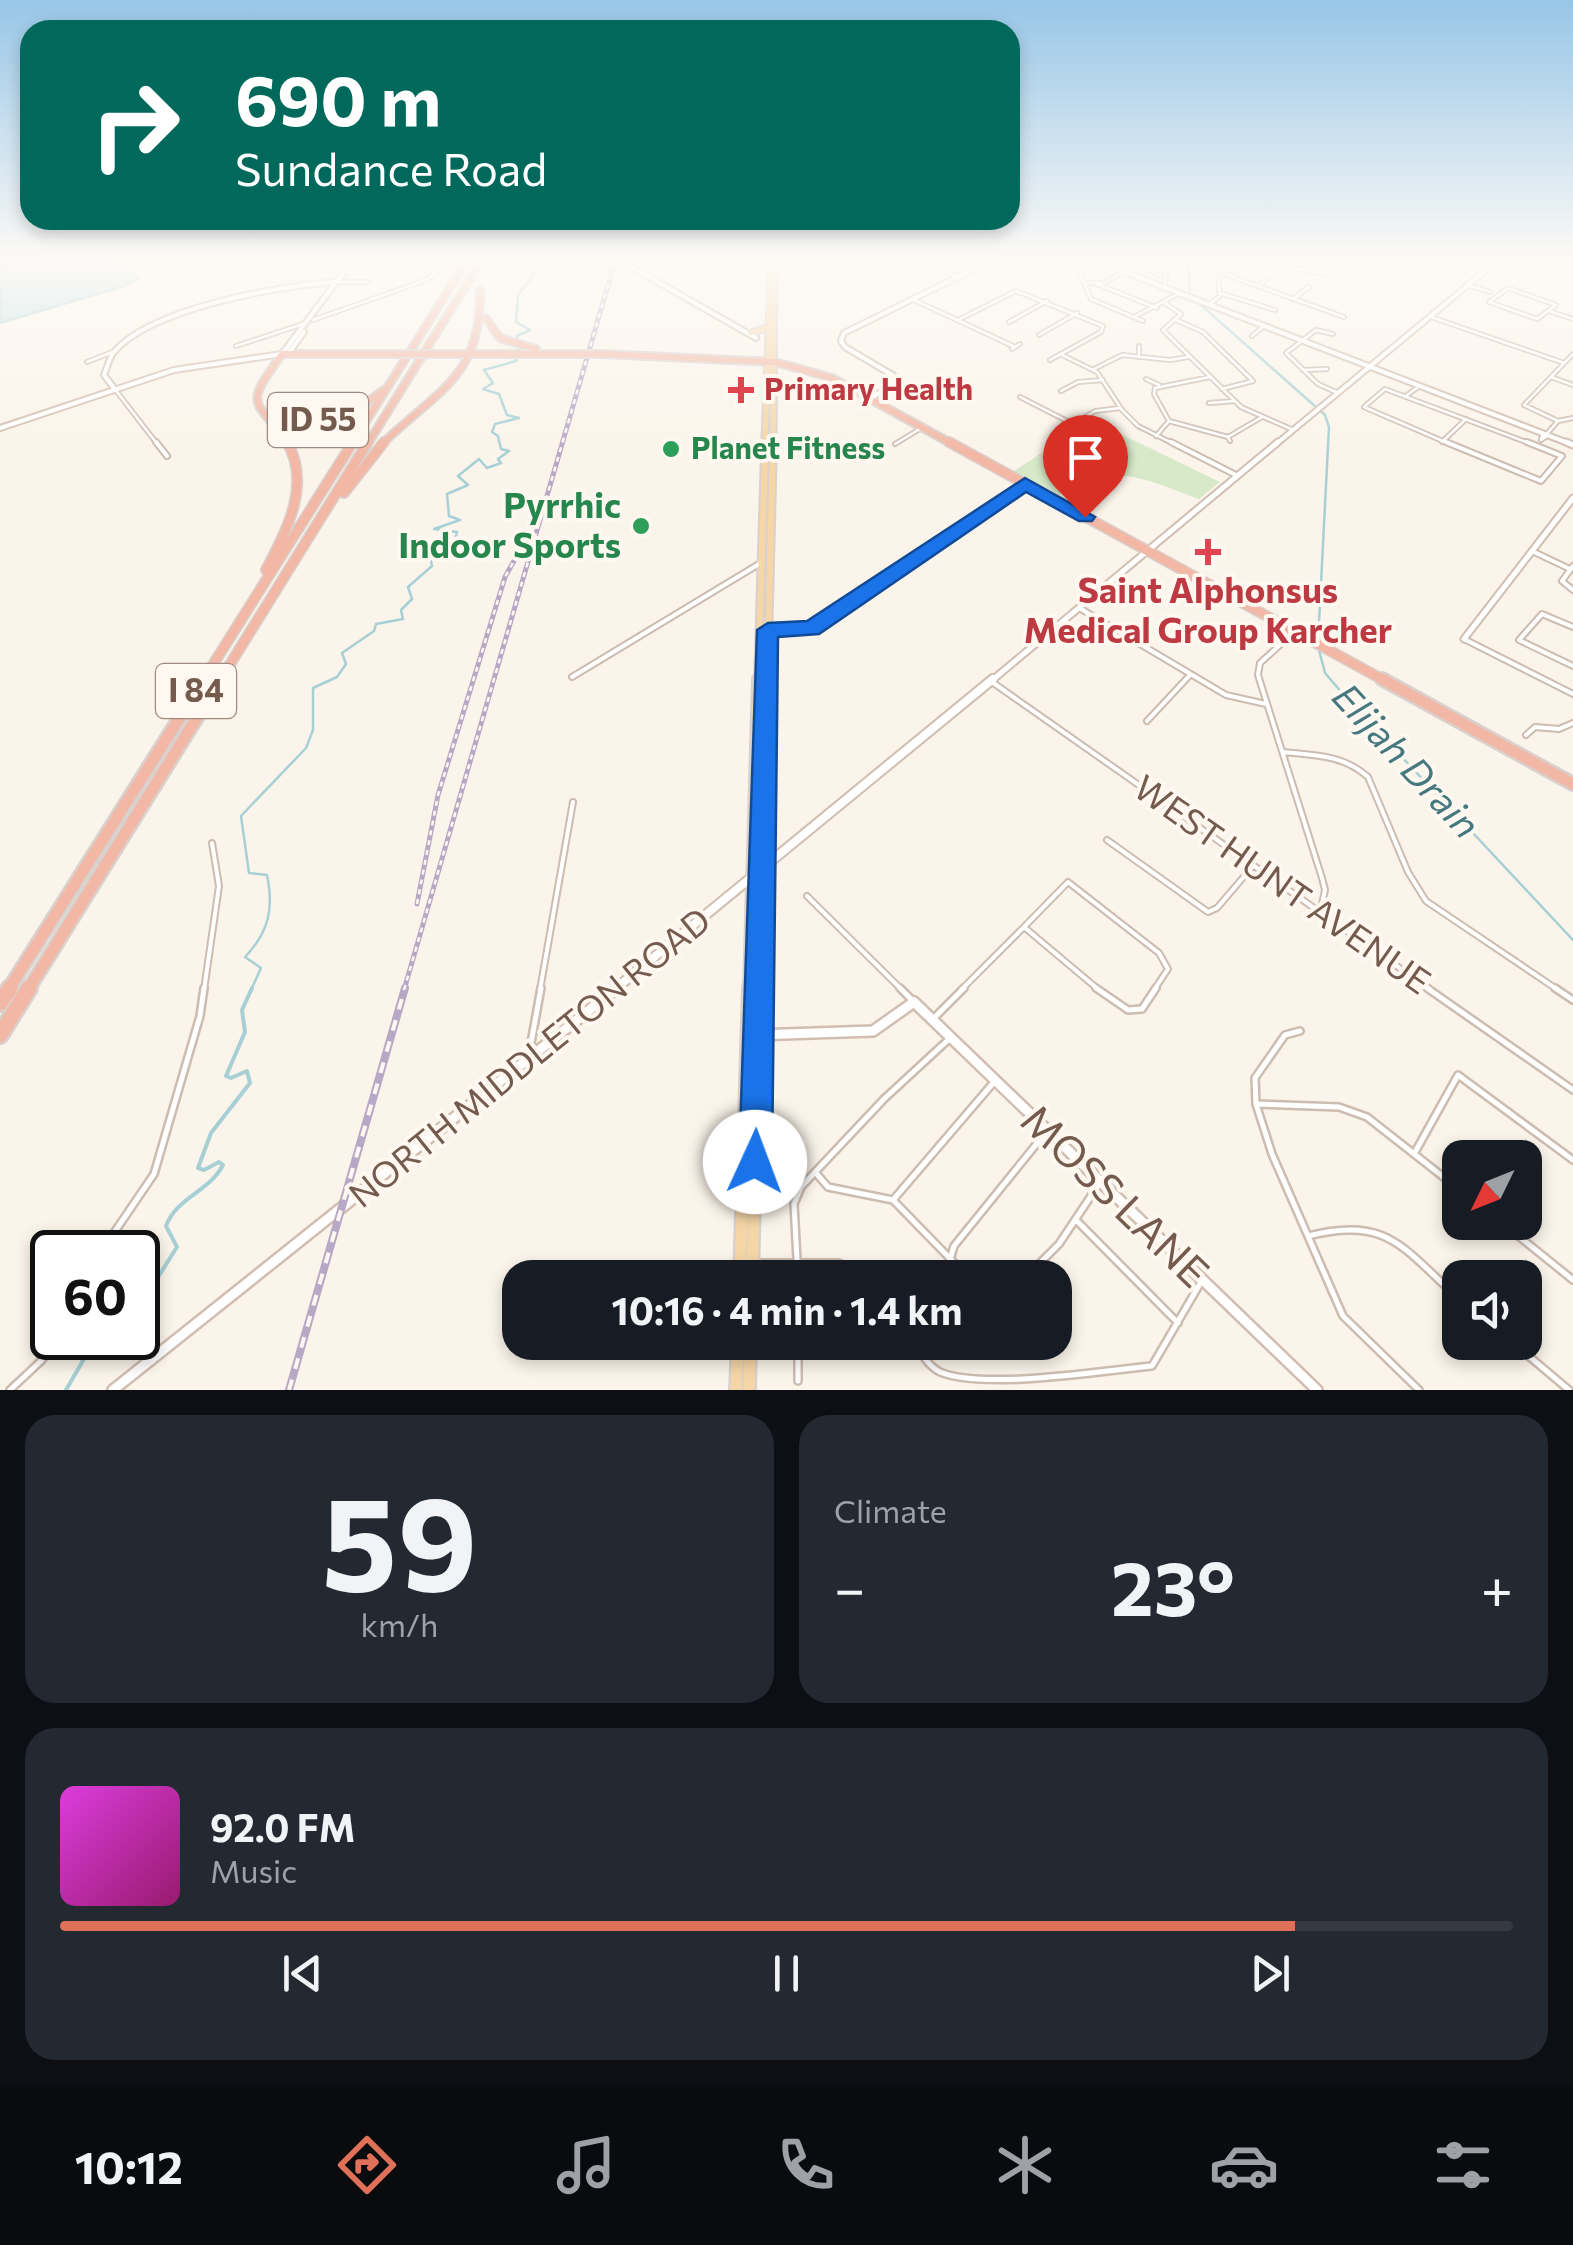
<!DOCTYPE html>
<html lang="en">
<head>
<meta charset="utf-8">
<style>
  :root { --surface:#171b24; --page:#242831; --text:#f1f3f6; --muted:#9ea1a6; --line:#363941; --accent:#de7157 }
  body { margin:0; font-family:Commissioner,sans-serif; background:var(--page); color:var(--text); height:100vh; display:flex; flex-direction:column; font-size:38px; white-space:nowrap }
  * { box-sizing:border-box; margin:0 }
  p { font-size:32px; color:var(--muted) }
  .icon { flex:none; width:55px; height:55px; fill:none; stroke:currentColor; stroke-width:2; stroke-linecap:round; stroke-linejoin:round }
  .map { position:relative; height:1390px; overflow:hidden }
  .panel { display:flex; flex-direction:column; gap:25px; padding:25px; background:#0d0f14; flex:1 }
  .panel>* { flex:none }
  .hud { position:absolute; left:20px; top:20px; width:1000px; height:210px; border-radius:30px; box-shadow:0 5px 15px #0003; background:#00695c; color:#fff; overflow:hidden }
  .needle { width:65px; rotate:227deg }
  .controls { position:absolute; left:1442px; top:1140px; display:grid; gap:20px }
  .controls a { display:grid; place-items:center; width:100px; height:100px; border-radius:20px; background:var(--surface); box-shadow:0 5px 15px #0003; font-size:50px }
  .speed { position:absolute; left:30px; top:1230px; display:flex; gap:20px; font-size:50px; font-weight:700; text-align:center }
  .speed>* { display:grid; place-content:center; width:130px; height:130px; border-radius:50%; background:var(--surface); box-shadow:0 5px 15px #0003; line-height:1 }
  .speed .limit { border:5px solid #111; border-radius:15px; background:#fff; color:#111 }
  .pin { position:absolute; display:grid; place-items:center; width:85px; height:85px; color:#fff; margin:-102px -42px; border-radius:50% 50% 50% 0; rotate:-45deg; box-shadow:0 0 10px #0007 }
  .pin .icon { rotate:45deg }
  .me { position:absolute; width:110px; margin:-55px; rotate:2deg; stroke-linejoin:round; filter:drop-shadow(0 0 8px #0008) }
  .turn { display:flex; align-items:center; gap:35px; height:210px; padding:0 50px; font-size:45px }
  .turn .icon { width:130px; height:130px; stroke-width:2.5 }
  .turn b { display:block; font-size:70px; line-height:85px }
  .big { font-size:75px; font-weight:700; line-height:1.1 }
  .panel .tile { flex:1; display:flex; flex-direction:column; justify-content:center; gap:15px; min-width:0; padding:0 35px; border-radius:30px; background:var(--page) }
  .panel .dial { align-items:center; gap:0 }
  .dial b { font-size:130px; line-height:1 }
  .song { display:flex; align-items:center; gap:30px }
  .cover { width:120px; height:120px; border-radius:15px; background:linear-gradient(135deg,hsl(300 70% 55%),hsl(320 70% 35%)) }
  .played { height:10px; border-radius:5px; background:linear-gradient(90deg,var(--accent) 85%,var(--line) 85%) }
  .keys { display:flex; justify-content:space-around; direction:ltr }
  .heat { display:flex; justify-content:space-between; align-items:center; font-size:55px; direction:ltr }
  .panel .tiles { flex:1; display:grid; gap:25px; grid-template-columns:1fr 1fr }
  .tile:last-child { grid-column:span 2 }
  .trip { position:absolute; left:502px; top:1260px; width:570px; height:100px; border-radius:30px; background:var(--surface); box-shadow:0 5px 15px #0003; font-weight:700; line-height:100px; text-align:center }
  .tab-bar { display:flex; height:160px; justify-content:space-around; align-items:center; background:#090b0e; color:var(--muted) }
  .tab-bar .icon { width:70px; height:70px }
  .tab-bar .selected { color:var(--accent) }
  .tab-bar b { font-size:45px; color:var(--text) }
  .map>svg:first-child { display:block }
</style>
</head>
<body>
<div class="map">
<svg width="1573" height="1390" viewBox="0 0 1573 1390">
  <rect width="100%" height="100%" fill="#fbf4ea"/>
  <path fill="#d7e9c8" d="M1102,425L1220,482L1199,499C1148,480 1110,459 1059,495L1014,471L1057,443L1068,448Z"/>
  <path fill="#bfe0e5" stroke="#a6d0d6" stroke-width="2.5" d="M0,261H122L138,278L127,285L0,323Z"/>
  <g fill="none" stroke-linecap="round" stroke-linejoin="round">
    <path stroke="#a6d0d6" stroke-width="2.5" d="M1188,261L1190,293
      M1201,305L1325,415L1329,427L1318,642
      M517,341V336L530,330L516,322L518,295L544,261
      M1319,650L1325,673L1343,694L1573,940
      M251,990L261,968L245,957C269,932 274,908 267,875L249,873L241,816L306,748L313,730V688L337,677L346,664L342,653L374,631L376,624L403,619L401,610L412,599L408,587L432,566L430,557L454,543L457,532L434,529L460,520L449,516L447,494L468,485L458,476L479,459L487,468L501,463L498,459L509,451L501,449L498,436L492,432L495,424L519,418L507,415L499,394L483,389L493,383L484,370L516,361L520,346"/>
    <path stroke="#a6d0d6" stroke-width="4" d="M138,1292L153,1285L177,1247L166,1226C177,1197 209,1192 223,1165L219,1162L204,1170L198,1168L211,1133L250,1083L247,1071L231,1078L226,1076L245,1032L242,1010L252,988
      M66,1390L96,1338"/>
    <defs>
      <path id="street-far2" d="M931,261L934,267L958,277
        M971,261L981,266
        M1062,261L1078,269L1091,299L1143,321
        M1125,261L1166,277L1164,288
        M1166,261V277
        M1211,261L1230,268
        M1257,261L1324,274
        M1222,273L1344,317
        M337,282H368
        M1084,283H1103L1124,272
        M1097,284L1157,308
        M1467,285L1490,292L1473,287
        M1260,287L1266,279
        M1508,288L1556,305L1537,319L1489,302Z
        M1220,293L1275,310
        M912,299L1015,347
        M1293,299L1309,287
        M1165,303L1181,314L1163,330L1241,407L1291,429
        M1209,305L1220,296L1218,276L1241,261
        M1549,311L1573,319
        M1134,317L1178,294
        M1431,317L1564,363
        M1174,319L1203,332L1253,381L1222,389
        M313,320L426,280L451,261
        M958,320L1016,291L1103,326L1101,332L1050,360
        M1009,322L1047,301
        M1333,334L1316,330L1286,353L1318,384L1338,393
        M1039,335L1077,313
        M1252,336L1264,326
        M236,346L306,323
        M1139,346V357
        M1012,349L1020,344
        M1062,355L1097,372L1122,410L1138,426L1176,445
        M87,362L115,351
        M1094,369L1122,355L1170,360L1188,357
        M1303,370L1327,369
        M1551,377L1573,385
        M1146,379L1159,385
        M114,388L158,445
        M1061,391L1078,382L1103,380
        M1407,395L1417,388L1412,391
        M1020,397L1073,424
        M1209,403L1235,401
        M1169,421L1228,437L1230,441
        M1558,421L1524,405L1573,354
        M1063,430L1095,411L1120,408
        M1156,436L1169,421L1154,394L1155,388L1210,377
        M1542,436L1546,437L1541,440Z
        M1545,436L1558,421L1573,418
        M1228,437L1262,417
        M1442,442L1466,419
        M895,444L923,427
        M1452,445L1364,407L1385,389L1534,445"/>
      <path id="street-far1" d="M156,442L167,456
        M1171,442L1236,475
        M1446,442L1541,481L1562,456L1527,442
        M1534,552L1570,569
        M1573,566L1562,581L1573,590
        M1081,609L1226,695L1266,704
        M1573,627L1542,614L1519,640L1573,666
        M760,630L799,632L811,628L1025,484
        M1292,634L1260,663L1258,675L1322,878L1325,890L1320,913
        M1464,639L1573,694
        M572,677L759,564
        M992,682L1431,990
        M1147,721L1190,675
        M1526,735L1535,727L1559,729L1573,723
        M1283,752C1314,755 1344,755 1368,777L1408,872L1426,901L1558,990
        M1107,840L1208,912L1217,908L1253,866
        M807,896L902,990
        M1024,927L1099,990
        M1024,927L1068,882L1159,953L1168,969L1154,990
        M204,990L219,886L212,843
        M540,990L573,802
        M961,990L1024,927"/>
      <path id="street" d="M900,988L914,1002
        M1096,988L1128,1010L1142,1009L1156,988
        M1427,988L1573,1090
        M1555,988L1573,1000
        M934,1018L964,988
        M1300,1031L1285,1035L1255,1078L1256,1104L1272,1154L1343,1316L1419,1390
        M529,1054L541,988
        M1257,1104L1339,1107L1367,1117L1460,1190
        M1414,1154L1458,1075L1573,1160
        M815,1172L828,1187L893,1200L969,1278
        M893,1200L994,1082
        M1076,1220L1178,1323
        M1501,1222L1573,1280
        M1308,1236C1390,1215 1403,1250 1460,1299
        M101,1252L154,1174L200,1016L204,988
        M755,1263H839L873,1278
        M798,1278L794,1204L801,1187L884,1099L948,1040
        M937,1278L947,1270L954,1246L1047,1131
        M1025,1278L1059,1244L1099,1184
        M798,1342V1381
        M915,1342C921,1353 928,1366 940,1372C983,1390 1102,1371 1152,1366L1201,1282
        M1512,1342L1569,1390
        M10,1390L42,1360L56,1338"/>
      <path id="secondary-far3" d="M621,261L756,338
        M1096,261L1573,445
        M288,354L304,332
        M114,388L104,375C107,368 109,359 113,353C150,308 279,286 335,282
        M871,398L893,384L894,376L845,347L841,341L844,333L990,261
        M0,428L174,370L282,354L352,261
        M1275,445L1497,261"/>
      <path id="secondary-far2" d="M1566,442L1573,445
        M1464,639L1573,498
        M990,682L1278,442"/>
      <path id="secondary-far1" d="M614,990L993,679"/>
      <path id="secondary" d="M755,1035L873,1031L914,1002L1317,1390
        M113,1390L617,988"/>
      <path id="primary-far3" d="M751,333L769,327
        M765,439L771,273
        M773,445L774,261"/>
      <path id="primary-far2" d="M758,682L765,453
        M767,682L773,442"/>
      <path id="primary-far1" d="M749,990L758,679
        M759,990L767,679"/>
      <path id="primary" d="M740,1278L749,988
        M752,1278L759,988
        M736,1390L738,1342
        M749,1390L750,1342"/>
      <path id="highway-far3" d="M486,318L500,338L536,349
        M429,354H581
        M603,354L775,362L832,378L954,445
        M266,413C309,431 349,417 384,390
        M289,445C255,396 242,410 282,354H401
        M351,445L467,261
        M367,445L481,261
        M381,445C437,390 482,378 480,290"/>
      <path id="highway-far2" d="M949,442L1387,682
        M344,493L384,442
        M266,570C286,531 312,485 287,442
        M202,682L353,442
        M219,682L368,442"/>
      <path id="highway-far1" d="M1382,679L1573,784
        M8,990L204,679
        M28,990L221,679"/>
      <path id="highway" d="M0,1003L10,988
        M0,1035L29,988"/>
    </defs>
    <use href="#street-far2" stroke="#cdbcb0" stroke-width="6"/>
    <use href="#street-far1" stroke="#cdbcb0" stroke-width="8"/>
    <use href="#street" stroke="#cdbcb0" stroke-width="10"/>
    <use href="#secondary-far3" stroke="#d2beb0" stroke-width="8"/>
    <use href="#secondary-far2" stroke="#d2beb0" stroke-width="9"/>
    <use href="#secondary-far1" stroke="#d2beb0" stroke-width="12"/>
    <use href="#secondary" stroke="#d2beb0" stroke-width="14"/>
    <use href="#primary-far3" stroke="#d8d1cd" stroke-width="9"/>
    <use href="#primary-far2" stroke="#d8d1cd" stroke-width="10"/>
    <use href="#primary-far1" stroke="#d8d1cd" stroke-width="14"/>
    <use href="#primary" stroke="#d8d1cd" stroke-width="16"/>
    <use href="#highway-far3" stroke="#d8d1cd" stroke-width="10"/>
    <use href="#highway-far2" stroke="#d8d1cd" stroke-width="12"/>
    <use href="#highway-far1" stroke="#d8d1cd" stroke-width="16"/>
    <use href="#highway" stroke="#d8d1cd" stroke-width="20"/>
    <use href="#street-far2" stroke="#fff" stroke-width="2.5"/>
    <use href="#street-far1" stroke="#fff" stroke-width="4"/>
    <use href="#street" stroke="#fff" stroke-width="5"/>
    <use href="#secondary-far3" stroke="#fff" stroke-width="4"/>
    <use href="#secondary-far2" stroke="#fff" stroke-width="5"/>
    <use href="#secondary-far1" stroke="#fff" stroke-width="8"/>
    <use href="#secondary" stroke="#fff" stroke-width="9"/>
    <use href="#primary-far3" stroke="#f6d6a7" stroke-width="5"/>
    <use href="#primary-far2" stroke="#f6d6a7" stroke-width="6"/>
    <use href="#primary-far1" stroke="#f6d6a7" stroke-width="9"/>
    <use href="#primary" stroke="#f6d6a7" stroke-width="11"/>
    <use href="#highway-far3" stroke="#f2b7a5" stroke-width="6"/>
    <use href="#highway-far2" stroke="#f2b7a5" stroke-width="9"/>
    <use href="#highway-far1" stroke="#f2b7a5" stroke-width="11"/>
    <use href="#highway" stroke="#f2b7a5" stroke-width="15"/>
    <defs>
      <path id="rail-far1" d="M417,904L438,795L505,577L525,541
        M404,990L615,261"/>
      <path id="rail" d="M289,1390L405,988"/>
    </defs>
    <use href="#rail-far1" stroke="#b7a8c6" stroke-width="5"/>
    <use href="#rail" stroke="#b7a8c6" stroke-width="8"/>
    <use href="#rail-far1" stroke="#fef8f0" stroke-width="2.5" stroke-dasharray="5" stroke-linecap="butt"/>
    <use href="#rail" stroke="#fef8f0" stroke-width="4" stroke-dasharray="11" stroke-linecap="butt"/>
    <defs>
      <path id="highway-bridge" d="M401,354H429
        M581,354H603"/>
    </defs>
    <use href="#highway-bridge" stroke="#d8d1cd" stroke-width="10" stroke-linecap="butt"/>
    <use href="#highway-bridge" stroke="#f2b7a5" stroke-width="6"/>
  </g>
  <linearGradient id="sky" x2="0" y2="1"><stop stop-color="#97c6e7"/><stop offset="0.57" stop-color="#fdfaf6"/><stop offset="1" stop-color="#fdfaf6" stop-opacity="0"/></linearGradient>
  <rect width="1573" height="456" fill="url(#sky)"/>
  <path fill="#1a73e8" stroke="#114b97" stroke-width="2.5" d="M1025,478L1095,517L1092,521H1079L1026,492L819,634L778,637L772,1162L767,1174L755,1178L744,1174L739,1162L757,630L768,623L807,621Z"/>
  <g fill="#e0444e" stroke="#fef8f0" stroke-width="4">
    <path d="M736 375h10v10h10v10h-10v10h-10v-10h-10v-10h10z"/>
    <path d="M1203 537h10v10h10v10h-10v10h-10v-10h-10v-10h10z"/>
  </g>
  <g fill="#2e9e5b" stroke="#fef8f0" stroke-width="4">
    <circle cx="671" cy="449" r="10"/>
    <circle cx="641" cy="526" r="10"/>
  </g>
  <g text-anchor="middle" stroke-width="8" stroke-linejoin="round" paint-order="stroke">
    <g font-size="30" font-weight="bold" fill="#be3a42" stroke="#fef8f0" text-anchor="start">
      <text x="764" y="400">Primary Health</text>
    </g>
    <g font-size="30" font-weight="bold" fill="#27864d" stroke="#fef8f0" text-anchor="start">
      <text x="691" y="459">Planet Fitness</text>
    </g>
    <g fill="#fef8f0" stroke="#9e8a7f" stroke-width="2.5">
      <rect x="268" y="393" width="100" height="54" rx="8"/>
      <rect x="156" y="664" width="80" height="54" rx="8"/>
    </g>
    <g font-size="32" font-weight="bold" fill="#755b4e">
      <text x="318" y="431">ID 55</text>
      <text x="196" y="702">I 84</text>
    </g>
    <g font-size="35" font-weight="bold" fill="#27864d" stroke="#fef8f0" text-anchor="end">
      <text x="621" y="518">Pyrrhic<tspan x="621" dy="40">Indoor Sports</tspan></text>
    </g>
    <g font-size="35" font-weight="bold" fill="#be3a42" stroke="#fef8f0">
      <text x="1208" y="603">Saint Alphonsus<tspan x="1208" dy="40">Medical Group Karcher</tspan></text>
    </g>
    <g font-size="35" fill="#755b4e" stroke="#fef8f0">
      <text transform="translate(1282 885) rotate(35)" y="12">WEST HUNT AVENUE</text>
      <text transform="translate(530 1058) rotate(-39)" y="12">NORTH MIDDLETON ROAD</text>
    </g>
    <g font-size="38" font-style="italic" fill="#467880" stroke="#fef8f0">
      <text transform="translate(1406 761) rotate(47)" y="13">Elijah Drain</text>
    </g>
    <g font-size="42" fill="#755b4e" stroke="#fef8f0">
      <text transform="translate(1115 1196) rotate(44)" y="15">MOSS LANE</text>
    </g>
  </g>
</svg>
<div class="controls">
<a><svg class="needle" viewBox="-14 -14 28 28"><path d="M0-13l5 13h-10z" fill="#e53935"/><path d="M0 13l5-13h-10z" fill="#9ea1a6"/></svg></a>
<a><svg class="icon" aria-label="sound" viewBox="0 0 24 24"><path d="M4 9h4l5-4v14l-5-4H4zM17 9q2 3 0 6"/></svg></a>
</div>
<div class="speed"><div class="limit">60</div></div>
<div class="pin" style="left:1085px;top:517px;background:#d93025"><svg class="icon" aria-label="arrive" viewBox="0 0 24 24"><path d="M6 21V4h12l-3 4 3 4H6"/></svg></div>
<svg class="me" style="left:755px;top:1162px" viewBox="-20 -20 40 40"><circle r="19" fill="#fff"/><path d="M0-13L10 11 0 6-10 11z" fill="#1a73e8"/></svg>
<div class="trip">10:16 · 4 min · 1.4 km</div>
<div class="hud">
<div class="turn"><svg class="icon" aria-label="right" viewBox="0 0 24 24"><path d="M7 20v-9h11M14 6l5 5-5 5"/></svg><div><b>690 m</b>Sundance Road</div></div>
</div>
</div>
<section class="panel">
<div class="tiles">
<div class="tile dial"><b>59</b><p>km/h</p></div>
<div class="tile"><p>Climate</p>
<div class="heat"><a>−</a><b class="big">23°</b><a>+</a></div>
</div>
<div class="tile">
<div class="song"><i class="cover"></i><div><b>92.0 FM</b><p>Music</p></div></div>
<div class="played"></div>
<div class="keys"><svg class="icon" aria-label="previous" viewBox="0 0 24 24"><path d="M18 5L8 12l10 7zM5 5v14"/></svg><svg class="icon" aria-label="pause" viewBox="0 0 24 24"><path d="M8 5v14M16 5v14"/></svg><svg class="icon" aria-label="next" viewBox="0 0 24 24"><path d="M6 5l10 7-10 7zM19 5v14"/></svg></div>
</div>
</div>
</section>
<nav class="tab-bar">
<b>10:12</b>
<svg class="icon selected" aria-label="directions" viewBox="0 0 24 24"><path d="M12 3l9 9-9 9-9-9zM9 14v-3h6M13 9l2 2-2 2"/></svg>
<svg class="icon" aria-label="music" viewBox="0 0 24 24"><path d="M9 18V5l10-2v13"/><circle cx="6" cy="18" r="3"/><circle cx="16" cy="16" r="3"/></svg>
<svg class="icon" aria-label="phone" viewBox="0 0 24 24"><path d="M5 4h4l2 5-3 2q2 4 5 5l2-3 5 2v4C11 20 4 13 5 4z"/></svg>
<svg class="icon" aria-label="climate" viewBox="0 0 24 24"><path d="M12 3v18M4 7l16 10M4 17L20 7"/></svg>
<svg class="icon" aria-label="car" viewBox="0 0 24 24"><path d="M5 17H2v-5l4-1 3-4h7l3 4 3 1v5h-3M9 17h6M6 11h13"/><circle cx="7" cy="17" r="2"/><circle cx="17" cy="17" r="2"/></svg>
<svg class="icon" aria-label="filters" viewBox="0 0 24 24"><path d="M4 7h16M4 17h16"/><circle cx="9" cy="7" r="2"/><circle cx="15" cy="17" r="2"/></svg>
</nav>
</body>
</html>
